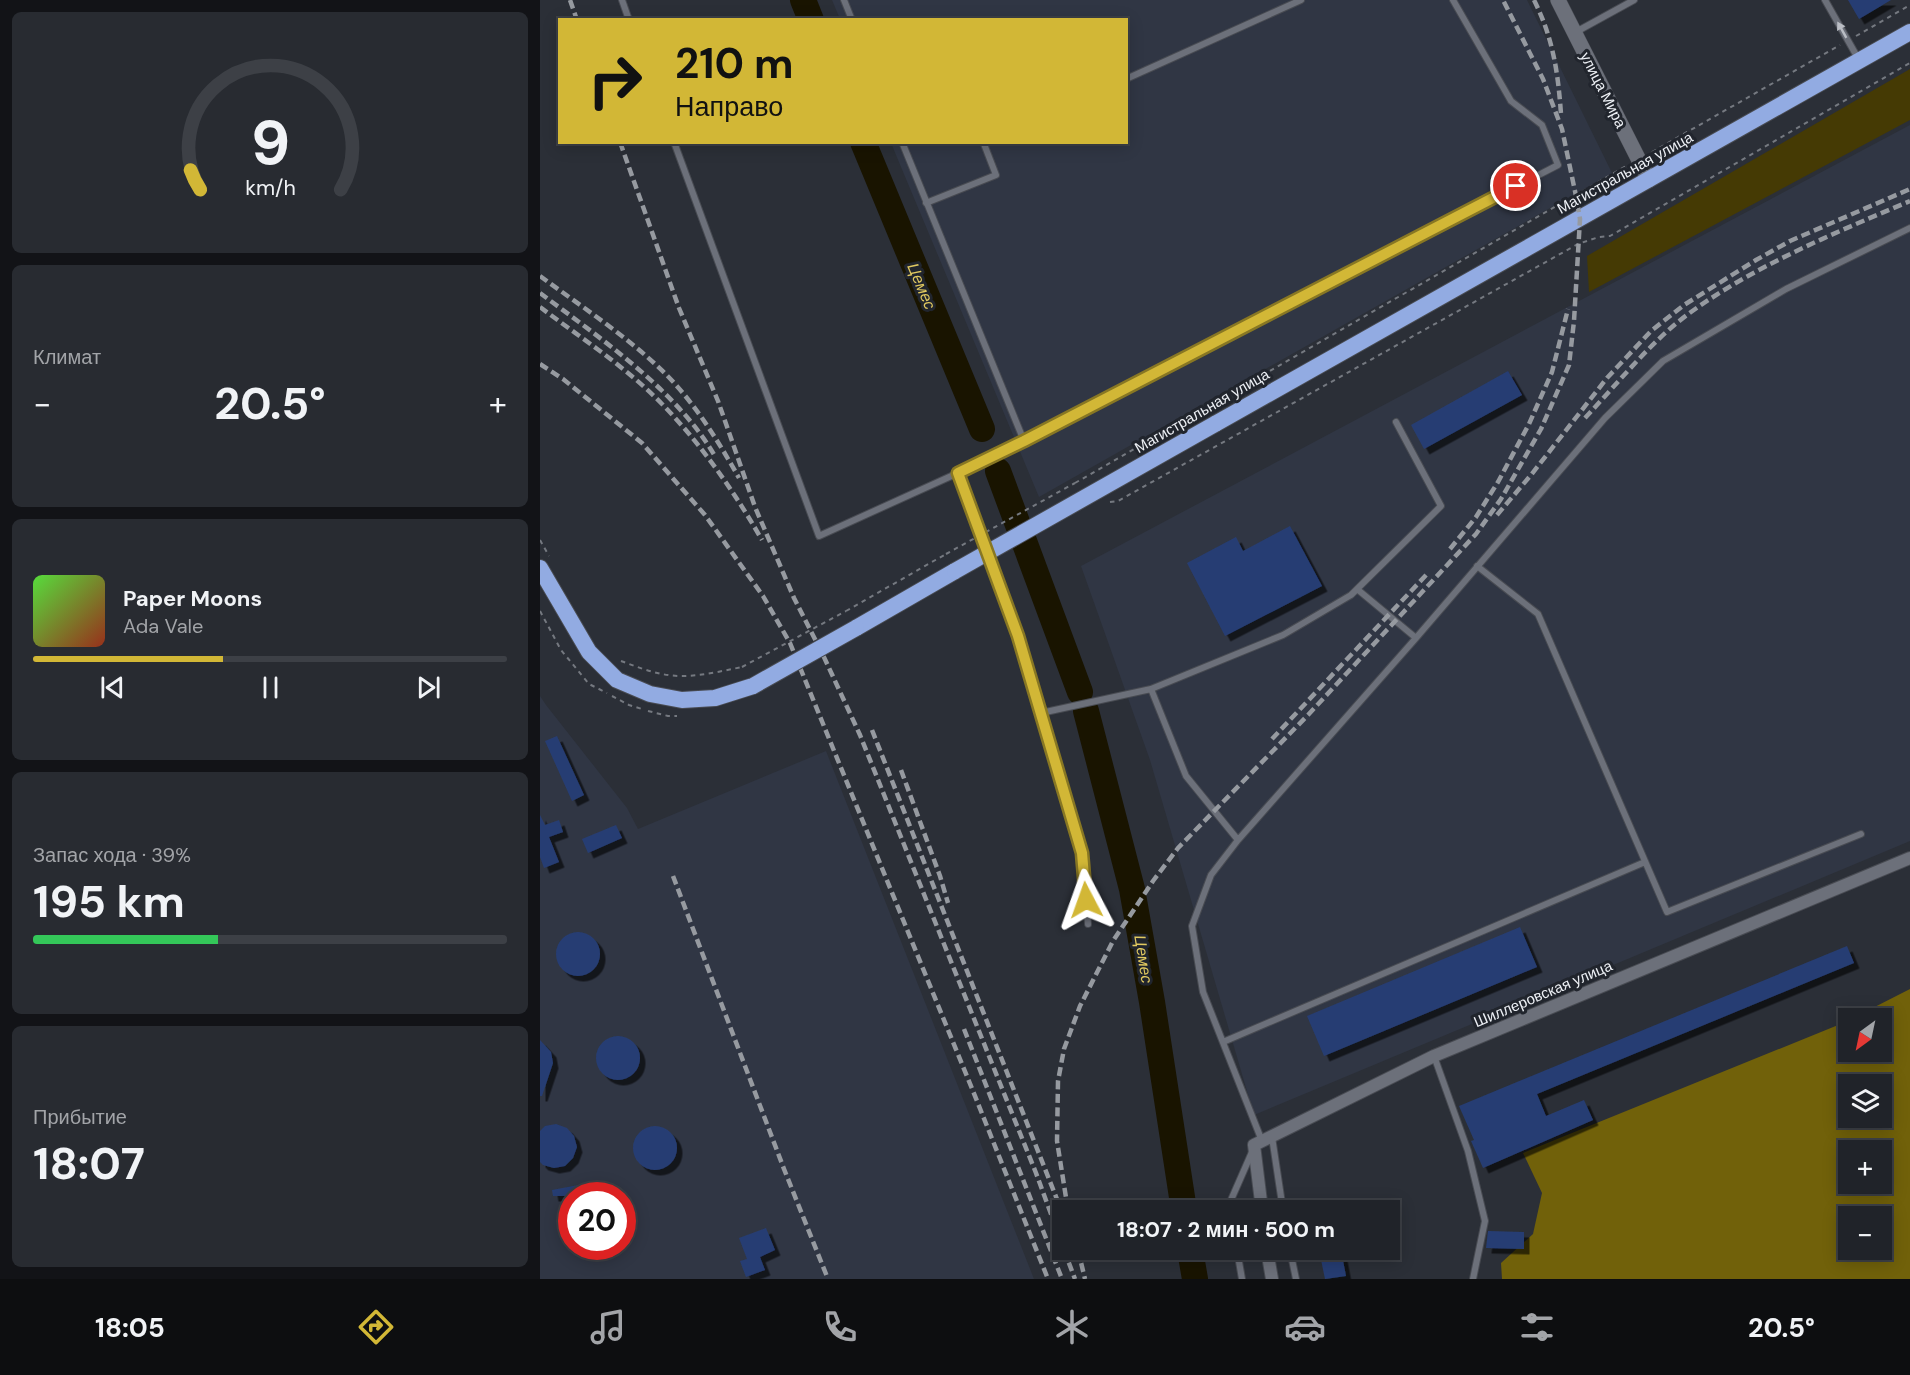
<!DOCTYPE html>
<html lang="ru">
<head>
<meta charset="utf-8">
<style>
  :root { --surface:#202329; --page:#282b31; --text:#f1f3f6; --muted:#a2a4a8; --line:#3d4046; --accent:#d2b736 }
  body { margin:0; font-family:"DM Sans",sans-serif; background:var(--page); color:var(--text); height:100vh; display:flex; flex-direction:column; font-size:22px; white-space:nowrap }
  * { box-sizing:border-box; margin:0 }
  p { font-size:20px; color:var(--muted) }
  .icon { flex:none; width:33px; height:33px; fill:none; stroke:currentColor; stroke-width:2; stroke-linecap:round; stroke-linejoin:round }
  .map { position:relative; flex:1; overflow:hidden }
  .side { display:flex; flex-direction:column; gap:12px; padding:12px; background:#121317; width:540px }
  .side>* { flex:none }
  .guide { position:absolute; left:18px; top:18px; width:570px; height:126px; border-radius:0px; box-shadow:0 3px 15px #0003,0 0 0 2px var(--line); background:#d2b736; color:#111; overflow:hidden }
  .needle { width:39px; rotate:213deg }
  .buttons { position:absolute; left:1298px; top:1008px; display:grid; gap:12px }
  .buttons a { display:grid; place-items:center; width:54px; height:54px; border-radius:0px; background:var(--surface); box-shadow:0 3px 15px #0003,0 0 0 2px var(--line); font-size:30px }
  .speed { position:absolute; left:18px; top:1182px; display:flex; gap:12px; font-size:30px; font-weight:700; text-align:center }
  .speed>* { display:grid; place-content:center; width:78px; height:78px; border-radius:50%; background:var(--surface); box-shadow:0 3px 15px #0003,0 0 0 2px var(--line); line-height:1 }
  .speed .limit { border:9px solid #d22; background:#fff; color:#111 }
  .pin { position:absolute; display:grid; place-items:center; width:51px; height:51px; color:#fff; margin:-26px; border:3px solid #fff; border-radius:50%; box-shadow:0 2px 6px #0007 }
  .me { position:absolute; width:66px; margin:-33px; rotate:356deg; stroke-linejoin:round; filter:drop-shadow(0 0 4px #0008) }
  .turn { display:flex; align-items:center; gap:21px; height:126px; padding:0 18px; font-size:27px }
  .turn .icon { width:78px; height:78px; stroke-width:2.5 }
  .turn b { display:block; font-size:42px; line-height:51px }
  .big { font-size:45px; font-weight:700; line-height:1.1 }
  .side .tile { flex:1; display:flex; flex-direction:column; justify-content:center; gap:9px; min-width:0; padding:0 21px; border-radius:9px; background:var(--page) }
  .side .dial { align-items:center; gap:0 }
  .dial svg { height:156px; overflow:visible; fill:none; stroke:var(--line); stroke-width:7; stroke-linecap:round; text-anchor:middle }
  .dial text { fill:var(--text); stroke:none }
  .song { display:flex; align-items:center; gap:18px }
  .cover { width:72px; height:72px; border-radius:9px; background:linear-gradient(135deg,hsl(110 70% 55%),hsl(10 70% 35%)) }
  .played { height:6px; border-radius:3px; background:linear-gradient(90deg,var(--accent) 40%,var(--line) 40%) }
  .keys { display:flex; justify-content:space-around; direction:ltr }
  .heat { display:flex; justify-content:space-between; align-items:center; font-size:33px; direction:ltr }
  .charge { height:9px; border-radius:4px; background:linear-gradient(90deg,#34c759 39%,var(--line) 0) }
  .trip { position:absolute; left:512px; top:1200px; width:348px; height:60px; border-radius:0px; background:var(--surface); box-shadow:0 3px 15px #0003,0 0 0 2px var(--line); font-weight:700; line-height:60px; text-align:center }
  .tabs { display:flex; height:96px; justify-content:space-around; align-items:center; background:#0d0e10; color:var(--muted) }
  .tabs .icon { width:42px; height:42px }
  .tabs .on { color:var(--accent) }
  .tabs b { font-size:27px; color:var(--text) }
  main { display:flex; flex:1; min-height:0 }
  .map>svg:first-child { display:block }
</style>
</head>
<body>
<main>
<section class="side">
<div class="tile dial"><svg viewBox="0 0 100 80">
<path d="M14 69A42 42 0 1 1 86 69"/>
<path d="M14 69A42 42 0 0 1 9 59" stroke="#d2b736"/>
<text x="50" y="56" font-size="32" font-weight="700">9</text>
<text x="50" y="72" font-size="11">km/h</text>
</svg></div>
<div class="tile"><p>Климат</p>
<div class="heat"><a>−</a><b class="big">20.5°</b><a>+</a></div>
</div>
<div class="tile">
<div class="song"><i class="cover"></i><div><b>Paper Moons</b><p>Ada Vale</p></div></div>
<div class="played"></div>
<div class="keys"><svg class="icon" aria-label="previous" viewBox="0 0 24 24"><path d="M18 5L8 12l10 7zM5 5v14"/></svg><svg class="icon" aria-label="pause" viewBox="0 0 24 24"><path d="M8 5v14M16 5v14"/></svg><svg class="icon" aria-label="next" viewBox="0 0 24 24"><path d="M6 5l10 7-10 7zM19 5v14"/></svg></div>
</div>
<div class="tile"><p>Запас хода · 39%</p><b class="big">195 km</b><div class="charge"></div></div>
<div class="tile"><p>Прибытие</p><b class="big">18:07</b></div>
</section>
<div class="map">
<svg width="1370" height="1279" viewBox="0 0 1370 1279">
  <defs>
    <filter id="shadow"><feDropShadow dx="5.5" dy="5.5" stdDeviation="0" flood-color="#0009"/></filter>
  </defs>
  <rect width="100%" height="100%" fill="#2b2f37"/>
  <path fill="#303644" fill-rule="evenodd" d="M292,0H987L1072,173L499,497L351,143L586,142V20L300,19Z
    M1370,125V841L714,1115L610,760L541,566Z
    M0,696L6,705L87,808L98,829L286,751L494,1279H0ZM32,1196H82V1246H32Z"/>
  <path fill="#453a04" d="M1370,69V120L1049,292L1047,256Z"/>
  <path fill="#71610a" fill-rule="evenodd" d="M1370,989V1279H962L961,1263L993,1234L1002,1193L983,1153L1308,1021V1052H1341V1018H1313ZM1308,1084H1341V1118H1308ZM1308,1150H1341V1184H1308ZM1308,1216H1341V1250H1308Z"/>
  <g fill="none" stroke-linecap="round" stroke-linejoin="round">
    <path stroke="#191400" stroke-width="26" d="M263,0L271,20
      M323,142L442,429
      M458,471L540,692
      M546,711L592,889L612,1002L644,1210
      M650,1250L655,1279"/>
  </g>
  <path fill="#263d73" filter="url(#shadow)" d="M1308,0H1351L1319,19Z
    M968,371L982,395L884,449L871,425Z
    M750,526L782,586L685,636L647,563L696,537L703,551Z
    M17,736L44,795L32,801L5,741Z
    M0,815L5,825L19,820L23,832L9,837L19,862L4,868L0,857Z
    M76,825L82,838L48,853L42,839Z
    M980,927L997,967L784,1056L767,1016Z
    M16 954a22 22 0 1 1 44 0a22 22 0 1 1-44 0Z
    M1307,946L1314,963L997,1094L1006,1116L1044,1100L1053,1120L943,1168L931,1141L934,1140L919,1106Z
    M56 1058a22 22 0 1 1 44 0a22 22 0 1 1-44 0Z
    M0,1040L11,1052L13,1063L2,1096H0Z
    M16,1124L27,1128L34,1136L37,1147L33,1158L25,1166L14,1168L3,1165L0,1162V1131L5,1126Z
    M93 1148a22 22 0 1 1 44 0a22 22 0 1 1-44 0Z
    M44,1184L74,1193L73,1196H13L12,1190Z
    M226,1228L235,1250L220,1257L225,1270L206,1277L200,1261L207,1259L199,1238Z
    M948,1231L984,1232V1249L946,1248Z
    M779,1250H801L806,1276L785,1279Z"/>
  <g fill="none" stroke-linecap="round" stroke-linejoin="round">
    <defs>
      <path id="service" d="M82,0L89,20
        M304,0L312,20
        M1285,0L1319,60
        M1034,33L1094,0
        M586,79L761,0
        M134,142L279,536L418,473L478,636L542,853L548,924
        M362,142L484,441
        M386,203L456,175L444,144L447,142
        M418,473L484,441L1018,165L1002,125L971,101L913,0
        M937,566L998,614L1127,912L1321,834
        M817,589L876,638
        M611,689L646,776L698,840
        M501,713L611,689L743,635L811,595L901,506L856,422
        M683,1042L1105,862
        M894,1056L928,1151L945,1221L933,1279
        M732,1137L743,1210
        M722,1141L663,992L652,926L671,875L698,840L876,638L1065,418L1123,361L1246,289L1370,228
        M693,1210L691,1200L712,1152
        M697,1250L702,1279
        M750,1250L756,1279"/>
      <path id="minor" d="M722,1210L714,1145L894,1056L1370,858
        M727,1250L732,1279"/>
      <path id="tertiary" d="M1018,0L1109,180"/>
      <path id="trunk" d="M675,424L1370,32
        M0,568L49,652L77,680L110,694L142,700L175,698L213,686
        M316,628L415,571"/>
    </defs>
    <use href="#service" stroke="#484b52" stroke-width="8"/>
    <use href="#minor" stroke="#484b52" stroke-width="14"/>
    <use href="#tertiary" stroke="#484b52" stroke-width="16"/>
    <use href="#trunk" stroke="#484b52" stroke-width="18"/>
    <path stroke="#757980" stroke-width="2" stroke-dasharray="4.5 4.5" stroke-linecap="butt" d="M1316,36L1370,5
      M1112,152L1300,45
      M535,483L1086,166
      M570,502L578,501L1038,244L1059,237L1070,236L1370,63
      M0,540L9,556
      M0,611L21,650L49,684L67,693
      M306,611L406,554
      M81,661C100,668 120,676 141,676C161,676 182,671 202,667
      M72,696L89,705L102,709
      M108,711L128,716H137"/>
    <use href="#service" stroke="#6c707a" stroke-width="6"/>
    <use href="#minor" stroke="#6c707a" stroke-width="12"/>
    <use href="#tertiary" stroke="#6c707a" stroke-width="15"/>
    <use href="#trunk" stroke="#92abe2" stroke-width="16"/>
    <path stroke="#969aa0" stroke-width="4.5" stroke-dasharray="9 4.5" stroke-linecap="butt" d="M30,0L37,20
      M994,0C1013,38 1018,72 1021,114
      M80,142L139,308L178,401L215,507L254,598L283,655L320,735L496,1173L522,1244
      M0,276C38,304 79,331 114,363C150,395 176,437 199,478
      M0,293C60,338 139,392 176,458
      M0,307C41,338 86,367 122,404C161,444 194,491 222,540
      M0,364L23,379L102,443L165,515L223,596L250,643L433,1091L508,1279
      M1045,418C1078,383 1112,340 1151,312C1218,264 1295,233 1370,201
      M957,515L991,475L1067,378L1111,331L1144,305L1216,260L1250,241L1370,189
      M910,549L936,517L958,482L989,424L1012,372L1028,309
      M332,730L522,1212
      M732,739L888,573
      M361,770L400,876L408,903
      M133,876L244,1169L288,1279
      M424,1029L522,1279
      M528,1210L517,1141L518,1081L524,1049L540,1006L573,941L613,881L638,848L768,715L936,534L961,499L1001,429L1029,365L1034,321L1040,219L1036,196L1022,129L1003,79L963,0
      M524,1250L535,1279
      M538,1250L545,1279"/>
    <defs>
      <path id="trunk-bridge" d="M415,571L675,424
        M213,686L316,628"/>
    </defs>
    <use href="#trunk-bridge" stroke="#484b52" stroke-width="18" stroke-linecap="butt"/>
    <path stroke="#757980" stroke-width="2" stroke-dasharray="4.5 4.5" stroke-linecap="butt" d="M406,554L535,483
      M202,667L306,611"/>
    <use href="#trunk-bridge" stroke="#92abe2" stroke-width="16"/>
  </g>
  <defs><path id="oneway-solid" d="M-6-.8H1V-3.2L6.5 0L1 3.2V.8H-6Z" transform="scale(1.5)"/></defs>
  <use fill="#babdc4" href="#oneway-solid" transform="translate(1302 30) rotate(-119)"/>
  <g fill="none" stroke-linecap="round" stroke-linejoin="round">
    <defs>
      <path id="route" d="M546,900L542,853L478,636L418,473L484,441L976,186"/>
    </defs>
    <use href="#route" stroke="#887723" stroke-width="15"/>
    <use href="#route" stroke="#d2b736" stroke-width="10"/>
  </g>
  <g text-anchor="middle" stroke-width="6" stroke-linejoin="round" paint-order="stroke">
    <g font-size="15" fill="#eef1f6" stroke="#21252d">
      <text transform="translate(1063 90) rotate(63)" y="5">улица Мира</text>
      <text transform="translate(1085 173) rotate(-29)" y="5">Магистральная улица</text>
      <text transform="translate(662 411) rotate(-30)" y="5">Магистральная улица</text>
      <text transform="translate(1003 994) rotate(-23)" y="5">Шиллеровская улица</text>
    </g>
    <g font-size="16" font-style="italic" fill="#e1c960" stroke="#21252d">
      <text transform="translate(382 286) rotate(67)" y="6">Цемес</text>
      <text transform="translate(604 959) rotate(81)" y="6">Цемес</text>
    </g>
  </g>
</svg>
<div class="buttons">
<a><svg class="needle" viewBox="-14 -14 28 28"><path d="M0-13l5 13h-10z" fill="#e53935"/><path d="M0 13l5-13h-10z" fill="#a2a4a8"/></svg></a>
<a><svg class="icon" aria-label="layers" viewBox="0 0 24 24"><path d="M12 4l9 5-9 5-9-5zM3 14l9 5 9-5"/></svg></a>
<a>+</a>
<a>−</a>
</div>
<div class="speed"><div class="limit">20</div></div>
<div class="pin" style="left:976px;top:186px;background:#d93025"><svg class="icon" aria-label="arrive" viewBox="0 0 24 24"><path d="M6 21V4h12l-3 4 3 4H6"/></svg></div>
<svg class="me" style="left:546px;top:900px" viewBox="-20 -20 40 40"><path d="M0-17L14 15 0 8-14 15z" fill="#d2b736" stroke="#fff" stroke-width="4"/></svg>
<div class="trip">18:07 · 2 мин · 500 m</div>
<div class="guide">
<div class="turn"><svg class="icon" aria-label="right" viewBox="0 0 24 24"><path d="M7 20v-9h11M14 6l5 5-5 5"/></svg><div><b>210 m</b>Направо</div></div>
</div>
</div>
</main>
<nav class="tabs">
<b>18:05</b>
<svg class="icon on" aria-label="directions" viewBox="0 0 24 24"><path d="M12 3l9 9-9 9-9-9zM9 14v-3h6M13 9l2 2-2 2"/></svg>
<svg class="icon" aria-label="music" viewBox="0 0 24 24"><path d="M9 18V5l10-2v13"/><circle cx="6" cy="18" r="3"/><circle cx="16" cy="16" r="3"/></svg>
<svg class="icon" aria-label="phone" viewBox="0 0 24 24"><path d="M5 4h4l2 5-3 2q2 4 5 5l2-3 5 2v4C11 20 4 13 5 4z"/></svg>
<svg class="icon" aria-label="climate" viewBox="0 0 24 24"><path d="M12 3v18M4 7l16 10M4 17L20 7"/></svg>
<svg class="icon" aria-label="car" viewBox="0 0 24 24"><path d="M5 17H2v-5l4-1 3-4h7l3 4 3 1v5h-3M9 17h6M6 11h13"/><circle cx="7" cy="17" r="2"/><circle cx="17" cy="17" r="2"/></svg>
<svg class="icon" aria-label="filters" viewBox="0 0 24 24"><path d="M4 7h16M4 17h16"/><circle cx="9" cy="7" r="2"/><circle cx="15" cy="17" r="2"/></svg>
<b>20.5°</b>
</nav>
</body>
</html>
